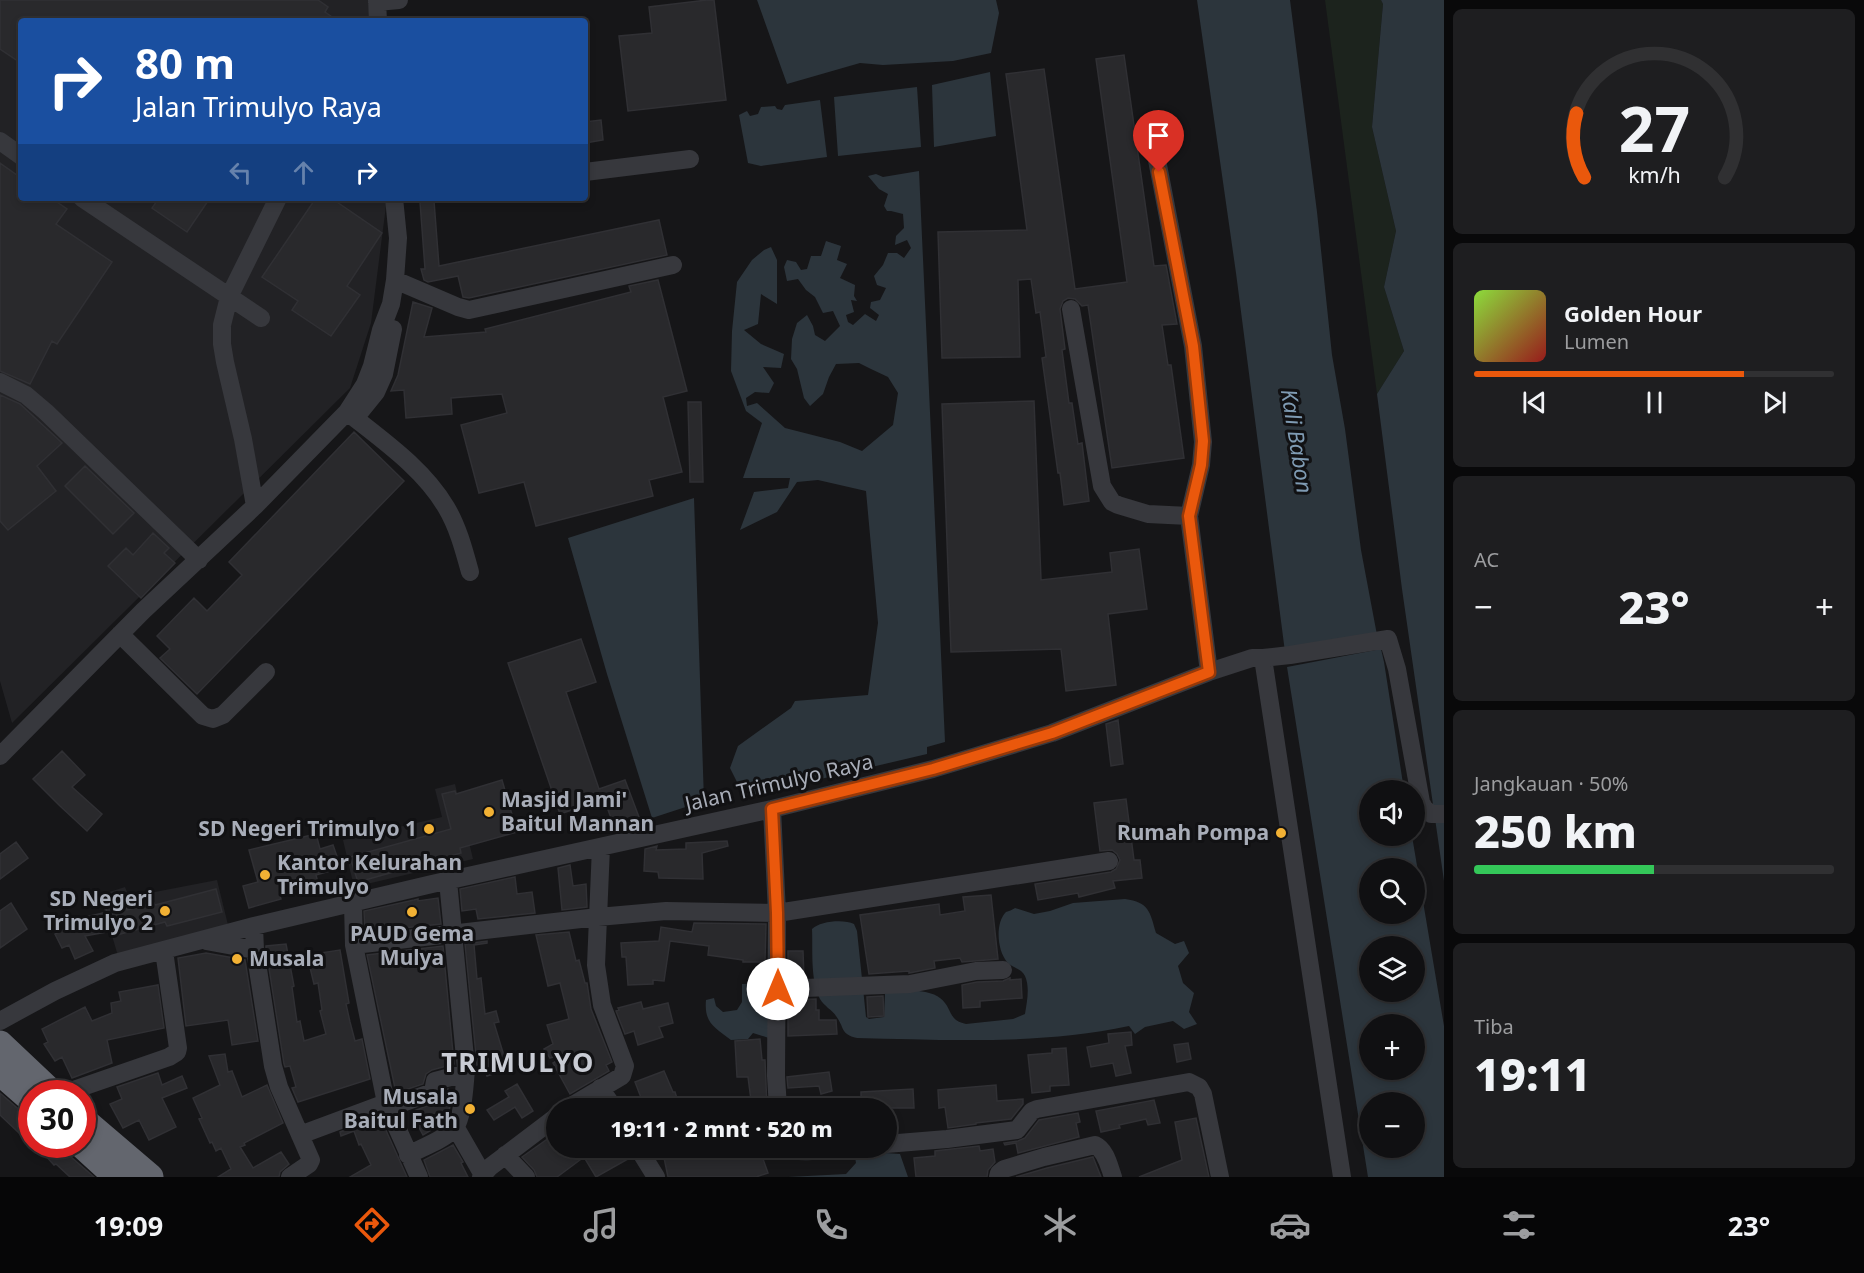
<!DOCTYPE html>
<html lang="id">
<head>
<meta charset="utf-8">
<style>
  :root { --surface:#101012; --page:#1e1e20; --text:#f1f3f6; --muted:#9c9d9f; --line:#303032; --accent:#ea580c }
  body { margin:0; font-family:"Noto Sans",sans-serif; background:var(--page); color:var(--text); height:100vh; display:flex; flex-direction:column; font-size:22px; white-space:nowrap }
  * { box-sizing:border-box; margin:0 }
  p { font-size:20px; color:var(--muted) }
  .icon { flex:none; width:33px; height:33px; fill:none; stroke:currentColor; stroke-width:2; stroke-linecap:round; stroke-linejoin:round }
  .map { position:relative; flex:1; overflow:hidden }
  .details { display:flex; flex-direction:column; gap:9px; padding:9px; background:#09090a; width:420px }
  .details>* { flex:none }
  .top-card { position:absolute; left:18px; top:18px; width:570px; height:183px; border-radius:6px; box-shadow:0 3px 9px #0003,0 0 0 2px var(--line); background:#1a4fa0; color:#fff; overflow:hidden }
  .controls { position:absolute; left:1359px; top:780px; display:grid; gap:12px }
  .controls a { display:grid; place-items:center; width:66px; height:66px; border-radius:50%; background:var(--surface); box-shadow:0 3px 9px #0003,0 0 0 2px var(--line); font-size:30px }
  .speed { position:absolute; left:18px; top:1080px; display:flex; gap:12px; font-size:30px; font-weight:700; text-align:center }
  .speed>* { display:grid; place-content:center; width:78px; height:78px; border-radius:50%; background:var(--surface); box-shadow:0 3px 9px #0003,0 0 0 2px var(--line); line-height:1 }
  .speed .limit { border:9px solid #d22; background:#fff; color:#111 }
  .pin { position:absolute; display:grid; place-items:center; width:51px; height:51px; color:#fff; margin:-62px -26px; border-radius:50% 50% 50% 0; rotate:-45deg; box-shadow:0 0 6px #0007 }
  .pin .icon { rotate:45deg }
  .me { position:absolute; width:66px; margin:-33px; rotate:0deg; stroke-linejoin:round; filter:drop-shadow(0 0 4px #0008) }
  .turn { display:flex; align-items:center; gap:21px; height:126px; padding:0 18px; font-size:27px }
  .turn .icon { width:78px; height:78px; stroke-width:2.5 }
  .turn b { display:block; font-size:42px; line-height:51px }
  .lanes { display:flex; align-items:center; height:57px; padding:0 18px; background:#0003; justify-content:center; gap:30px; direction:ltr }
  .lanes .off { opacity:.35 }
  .big { font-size:45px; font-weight:800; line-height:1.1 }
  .details .tile { flex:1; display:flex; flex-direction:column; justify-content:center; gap:9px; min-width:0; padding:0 21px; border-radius:9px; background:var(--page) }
  .details .dial { align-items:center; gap:0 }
  .dial svg { height:156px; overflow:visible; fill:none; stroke:var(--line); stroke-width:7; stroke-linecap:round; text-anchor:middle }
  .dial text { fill:var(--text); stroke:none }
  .song { display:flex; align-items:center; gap:18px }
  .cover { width:72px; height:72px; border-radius:9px; background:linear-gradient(135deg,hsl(90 70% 55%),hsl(0 70% 35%)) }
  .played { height:6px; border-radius:3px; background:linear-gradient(90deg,var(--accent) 75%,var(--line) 75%) }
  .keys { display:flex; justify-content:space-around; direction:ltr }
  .heat { display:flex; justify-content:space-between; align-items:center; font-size:33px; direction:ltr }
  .charge { height:9px; border-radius:4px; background:linear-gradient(90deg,#34c759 50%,var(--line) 0) }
  .trip { position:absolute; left:546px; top:1098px; width:351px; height:60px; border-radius:30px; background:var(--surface); box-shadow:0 3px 9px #0003,0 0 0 2px var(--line); font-weight:800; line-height:60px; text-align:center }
  .tab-bar { display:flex; height:96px; justify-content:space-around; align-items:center; background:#060607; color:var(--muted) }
  .tab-bar .icon { width:42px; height:42px }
  .tab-bar .selected { color:var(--accent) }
  .tab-bar b { font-size:27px; color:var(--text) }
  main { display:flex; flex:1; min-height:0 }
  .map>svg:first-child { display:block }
</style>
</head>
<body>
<main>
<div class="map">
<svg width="1444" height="1177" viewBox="0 0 1444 1177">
  <rect width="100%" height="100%" fill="#161618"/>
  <path fill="#222225" d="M0,0H368L370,21H21V198H387L371,323L350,388L12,723L0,681Z
    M455,784L473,859L354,887L343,840L442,817L435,789Z
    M217,880L228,925L118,956L100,895L125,887L129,897Z"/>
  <path fill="#1c231d" d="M1325,0H1381L1383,4L1372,127L1396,231L1384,287L1404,351L1377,394Z"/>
  <path fill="#2c353c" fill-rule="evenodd" d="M757,0H996L999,13L991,53L953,61L883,65L860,63L787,84Z
    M1197,0H1290L1317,212L1332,355L1345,429L1361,550L1377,635L1285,652L1236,273Z
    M1381,0H1444V881L1402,589L1377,394L1404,351L1384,287L1396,231L1372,127L1383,4Z
    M990,72L996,136L934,147L932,85Z
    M917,87L921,147L838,156L834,97Z
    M820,100L827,157L761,166L748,163L739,115L747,111L750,116L758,114L761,107L775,106L777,109L782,110L785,105Z
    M919,171L945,742L927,747V754L744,797L750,787L738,784L730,768L738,746L791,708L795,701L868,695L878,623L866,491L818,480L797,482L777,512L740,530L754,492L788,488L790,478H743L762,423L746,411L731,371L732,331L737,282L752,260L764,250L771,247L777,260V304L761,294L758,324L744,330L761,344L784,354L781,368L763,367L774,383L769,393L755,392L746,398L747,406L757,403L785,428L840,442L862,451L893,425L898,393L888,377L871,369L859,363L836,364L829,377L823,394L810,406L804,398L797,369L791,359L792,339L797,323L807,315L813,326L815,335L825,341L840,326L833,311L823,313L815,297L806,290L798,279L787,281L784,267L787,260L796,262L801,270L807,269L811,256H821L826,241L841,246L837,260L847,264L840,278L855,285L854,296L857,301L851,300L854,312L846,315L848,322L853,325L865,314L876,321L879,315L870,308L871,302L880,300L886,288L877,285L874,276L883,265L888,253H897L904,258L911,248L907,240L895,245L896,236L904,228L903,214L891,211H887L884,206L888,194L879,189L868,176L876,174L883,177Z
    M694,498L704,801L652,818L607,674L568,538Z
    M1381,649L1384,662L1404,790H1370V836H1412L1444,1026V1177H1368L1287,667ZM1370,868H1414V914H1370ZM1370,946H1414V992H1370ZM1370,1024H1414V1070H1370ZM1370,1102H1414V1148H1370Z
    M1125,899C1149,902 1150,912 1156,933L1175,944L1184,941L1189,953L1178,966L1183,983L1194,993L1189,1012L1197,1024L1184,1029L1173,1021L1145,1027L1135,1034L1129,1026C1040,1045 947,1040 857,1038C840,1034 845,1028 836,1016C832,1010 824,1006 820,999C810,979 813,950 812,929C820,921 844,919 854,924L857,931L866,1017L869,1019L884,1017L885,994C894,987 931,990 940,998C953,1008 947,1020 966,1024L1013,1019L1025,1014C1027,1002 1030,987 1025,976C1021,968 1012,968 1007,962C997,950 995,923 1006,912C1007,912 1014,909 1015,908L1034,914L1050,911L1073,903Z
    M775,983L772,1039L753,1033L748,1039L731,1040C714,1027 704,1023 706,1000L714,998L716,1006L723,1012L737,1010L742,1002V984Z
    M854,1151L900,1154L908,1177H788L846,1174L856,1163Z"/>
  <path fill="#29292c" stroke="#303034" stroke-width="1.5" d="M0,0H318L328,7L325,12L338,21H21V63L0,49Z
    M707,0H714L726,100L628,111L619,36L652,33L649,7Z
    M1124,55L1154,266L1166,265L1177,324L1162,325L1168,365H1171L1184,458L1112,468L1088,305L1082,306L1075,299L1068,298L1063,301L1060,309L1065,349L1062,350L1069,403H1072L1078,444L1082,443L1089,501L1064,505L1060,473H1058L1042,358L1046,357L1040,312L1036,313L1031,279L1018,280L1020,357L942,358L938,232L1027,230L1006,74L1044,69L1075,289L1127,282L1096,59Z
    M601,120L603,140L585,143V122Z
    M0,163L21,178V198H51L67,209L56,224L112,262L57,344L52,341L30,384L0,371Z
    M159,198H210L187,232L152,208Z
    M316,198H331L382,233L347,286L360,295L331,336L292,310L298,301L262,277Z
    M434,201L439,266L659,220L667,255L469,298L463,297L458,276L428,282L424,280L421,269H425L420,202Z
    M658,280L687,391L663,397L682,472L649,480L653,496L536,526L524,482L479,493L461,425L507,413L502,394L451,398L452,414L406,418L404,390L391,391L398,375L413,302L432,308L424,337L486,332L485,329L631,292L629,286Z
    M0,395L20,404L62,443L37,466L56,491L8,530L0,521Z
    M1034,401L1041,580L1112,572L1110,553L1139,549L1147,609L1108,614L1116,685L1066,691L1061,649L951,652L942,404Z
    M688,402H701L703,482H690Z
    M354,432L404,481L197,694L160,658L170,649L157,636L194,598L207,611L242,575L229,562Z
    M85,466L134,513L113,534L65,486Z
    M153,533L169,548L164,553L175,563L141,598L108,566L126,548L133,555Z
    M581,639L596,682L566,692L599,789L625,780L639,817L614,826L604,799L560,814L508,663Z
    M1118,720L1123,764L1111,766L1106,724Z
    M62,751L85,775L72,787L102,814L87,831L60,806L33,779Z
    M502,780L517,832L460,848L461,853L358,882L350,857L451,829L442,794L455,791L456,794Z
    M1126,799L1134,860H1140L1142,878L1113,881L1115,888L1079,897L1078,893L1038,900L1035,884L1111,872L1116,869L1120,860L1117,854L1112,850L1100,851L1094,803Z
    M316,834L320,849L333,845L341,868L316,875L318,883L279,893L281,899L249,908L243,886L258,882L249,850Z
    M727,841L728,846L702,853L703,879L659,878L658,872L644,871L645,849L657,846L656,850L686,849V843Z
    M16,842L28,858L0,879V854Z
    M570,865L573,886L586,884L587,907L562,910L558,868Z
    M515,877L517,894L532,892L535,913L478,919L476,909L462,911L460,889Z
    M216,889L222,912L167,926L165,922L113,936L112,931L85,936L93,951L75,959L69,945L62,948L55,934L87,918L86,917L107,912L103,899L122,894L127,910L154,903L155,905Z
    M991,895L998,959L962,962L960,958L934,961L935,968L909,973V971L869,974L860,915L939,904L940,915L965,911L963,897Z
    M438,898L441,924L365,932L364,911L414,900L418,899V901Z
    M11,903L27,929L0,948V911Z
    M694,923L766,924L765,962H743V960L708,955L709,946L670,941L664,981L653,980V984L628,985L626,957H622L621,943L659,941L661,927L692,932Z
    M569,932L576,961L579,960L585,983H587L591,1009L612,1062L606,1065L609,1071L570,1094L553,1063L566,1055V1053L550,1058L544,1049L553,1044L547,1025L569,1019L560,983L548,986L536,935Z
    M487,941V943L474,945L477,979L481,978L485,1014L496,1011L499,1022L494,1023L508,1069L487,1076L483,1063L477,1065L465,944Z
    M286,944L294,986L292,987L297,1022L300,1021L304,1041L326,1034L320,1011L322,1010L318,983L314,984L307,955L340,950L349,1003L346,1004L350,1022L355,1041L362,1039L370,1079L298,1102L292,1088L296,1087L290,1066L285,1067L284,1064L266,949V946Z
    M443,946L454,1064L432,1070L426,1074L423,1084L396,1093L367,955Z
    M788,951H803L804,977H788Z
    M206,953L245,960L258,1041L232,1045L228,1020L186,1026L178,958Z
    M1010,978V980L1021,979L1022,998L980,1001V1007L963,1008L962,985L977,982L1003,981Z
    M158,985L164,1028L107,1040L112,1063L72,1078L62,1057L55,1061L44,1044L48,1042L42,1029L85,1007L92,1021L112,1013L111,1003L121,1001L119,992Z
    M883,996L884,1016L868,1017L867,997Z
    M816,999V1010H819V1020H836L837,1034L788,1036V1000Z
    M641,1002L643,1009L668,1003L673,1023L659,1027L663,1037L638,1045L634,1031L625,1034L616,1011L619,1010L618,1008Z
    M1131,1032L1132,1045L1125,1046L1131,1073L1116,1076L1113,1063L1091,1067L1087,1047L1109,1043L1108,1034Z
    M760,1039L762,1060H765L767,1108H752L748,1077H737L735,1041Z
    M1188,1043L1191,1059L1177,1062L1174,1045Z
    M1066,1048L1069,1085L1050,1086V1091L1032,1093L1028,1055L1052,1053V1049Z
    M225,1054L228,1072L232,1071L242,1097L267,1085L283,1123L244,1143L245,1145L240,1147L253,1168L281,1152L289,1164L280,1172L279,1177H218L231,1169L221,1148L216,1151L212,1142L210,1143L199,1119L202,1118L193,1098L220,1085L209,1056Z
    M664,1071L673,1092H675L680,1108H645L635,1082Z
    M829,1072L832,1091L821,1094L819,1086L788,1088L787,1077Z
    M158,1073L162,1085L182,1076L187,1088L162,1098L176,1127L149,1140L139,1120L123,1128L110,1104L122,1099L117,1087Z
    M517,1084L533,1111L522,1118L515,1107L494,1120L487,1110L509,1097L505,1091Z
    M996,1085L997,1101L1023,1099V1104L1011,1119L976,1123V1124L948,1128L945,1107L939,1108L938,1090Z
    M448,1089L450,1096H452L448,1116L442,1114L445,1122L423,1135L416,1122L418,1121L414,1111L437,1102L442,1099L445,1090Z
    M913,1089L914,1108H861V1092Z
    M0,1093L22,1112L32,1115V1142L21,1131L19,1133L0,1115Z
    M1154,1100L1160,1123L1148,1125L1146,1119L1119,1125L1120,1128L1101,1132L1096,1111Z
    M1078,1113L1080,1122L1076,1123L1079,1137L1018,1153L1016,1143L1005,1145L1004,1143L1018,1141L1025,1138L1039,1120Z
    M380,1117L407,1177H350L371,1165L361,1144L359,1145L354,1131L341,1136L340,1132Z
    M1196,1118L1209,1177H1139L1182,1160L1175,1122Z
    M556,1133V1148H621L628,1159L596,1177L584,1157L557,1177H537L534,1170L522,1157Z
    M35,1144H64L70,1156L94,1177H70L56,1164L54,1165Z
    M453,1145L463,1162L461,1163L468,1177H430L424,1160Z
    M979,1146L980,1151L993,1149L995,1162L988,1170L987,1177H916L914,1158L935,1156V1151Z
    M662,1148H759L768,1173L756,1177H668Z
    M1093,1157L1101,1177H1016L1047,1168Z"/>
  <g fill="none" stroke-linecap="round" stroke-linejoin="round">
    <path stroke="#37383d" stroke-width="18" d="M377,0L378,21
      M377,2L399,0
      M1151,129L1193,346L1203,442L1201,465L1189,516
      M0,141L21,156
      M585,172L690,159
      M82,198L261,318
      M395,280L458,307L469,310L673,265
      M1071,309L1102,486L1112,502L1118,505L1148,514L1189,516L1209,672
      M0,382L26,395L46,412L199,560
      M347,412C382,440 423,468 446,507C458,527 464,550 470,572
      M355,418L376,392L384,374L393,329
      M255,506L243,439L225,362L222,344V325L229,297L278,198
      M120,634L203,716L213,719L223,715L266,672
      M1263,658L1342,1177
      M0,756L143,611L255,506L347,412L365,384L372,366L381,330L391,304L395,280L398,238L394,198
      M772,809L777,913L776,1076L778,1108
      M353,903L354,945L598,917L666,911L777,913L1109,861
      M254,926L255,950L273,1066L279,1087L311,1160L309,1164L290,1177
      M206,941L255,950
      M354,945L386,1103L419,1177
      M778,989L910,984L976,971L1003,970
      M0,1021L55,991L115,963L254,926L432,884L772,809L933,769L1052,733L1209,672L1252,658H1263L1290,655L1388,639L1397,669L1421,802L1424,808L1431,814H1444
      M600,1088L614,1108
      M62,1094L169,1057L177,1052L178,1048L164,951
      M388,1108L433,1092L435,1081L466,1073
      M568,1108L622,1076L625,1066L602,1005L596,965L601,847
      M456,1128L483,1175
      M300,1135L386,1103
      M886,1144L947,1139L1017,1130L1032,1111L1037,1109L1189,1082L1199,1087L1203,1094L1220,1177
      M638,1148L656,1177
      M788,1148C798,1155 829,1149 842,1148
      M408,1155C421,1148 445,1139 454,1129C463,1119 465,1082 466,1068L448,881
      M505,1155L526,1177
      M481,1177L490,1167L556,1117
      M998,1177L999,1173L1004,1169L1044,1157L1095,1145C1106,1150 1109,1166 1113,1177"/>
    <path stroke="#63666e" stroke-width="27" d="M0,1044L53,1094
      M0,1072L32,1100
      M82,1119L150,1177
      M81,1144L117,1177"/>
  </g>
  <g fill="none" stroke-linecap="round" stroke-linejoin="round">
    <defs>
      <path id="route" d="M778,989L777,913L772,809L933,769L1052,733L1209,672L1189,516L1201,465L1203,441L1193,346L1159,172"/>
    </defs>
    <use href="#route" stroke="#983908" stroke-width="15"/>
    <use href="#route" stroke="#ea580c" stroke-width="10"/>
  </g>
  <g fill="#f2b134" stroke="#111113" stroke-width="2">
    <circle cx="489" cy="812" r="6"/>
    <circle cx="429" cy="829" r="6"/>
    <circle cx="1281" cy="833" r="6"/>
    <circle cx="265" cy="875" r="6"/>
    <circle cx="165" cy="911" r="6"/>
    <circle cx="412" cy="912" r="6"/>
    <circle cx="237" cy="959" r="6"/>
    <circle cx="470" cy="1109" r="6"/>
  </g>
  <g text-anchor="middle" stroke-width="6" stroke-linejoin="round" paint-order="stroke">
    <g font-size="21" fill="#a8adb8" stroke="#111113">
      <text transform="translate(779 783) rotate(-13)" y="7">Jalan Trimulyo Raya</text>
    </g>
    <g font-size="21" font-weight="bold" fill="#a8adb8" stroke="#111113" text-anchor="end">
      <text x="501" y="807" text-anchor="start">Masjid Jami'<tspan x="501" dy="24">Baitul Mannan</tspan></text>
      <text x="417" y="836">SD Negeri Trimulyo 1</text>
      <text x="1269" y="840">Rumah Pompa</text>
      <text x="277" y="870" text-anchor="start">Kantor Kelurahan<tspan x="277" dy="24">Trimulyo</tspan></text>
      <text x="153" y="906">SD Negeri<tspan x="153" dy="24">Trimulyo 2</tspan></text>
      <text x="412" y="941" text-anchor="middle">PAUD Gema<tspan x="412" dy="24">Mulya</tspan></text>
      <text x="249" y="966" text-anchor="start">Musala</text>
      <text x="458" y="1104">Musala<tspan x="458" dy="24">Baitul Fath</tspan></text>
    </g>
    <g font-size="22" font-style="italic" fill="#7f9bb3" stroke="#111113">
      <text transform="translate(1297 441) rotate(81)" y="8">Kali Babon</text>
    </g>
    <g font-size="27" font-weight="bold" letter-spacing="1.5" fill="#c9ccd4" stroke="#111113">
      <text x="518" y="1072">TRIMULYO</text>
    </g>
  </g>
</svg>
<div class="controls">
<a><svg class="icon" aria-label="sound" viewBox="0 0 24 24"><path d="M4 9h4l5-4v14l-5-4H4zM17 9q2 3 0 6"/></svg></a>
<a><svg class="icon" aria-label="search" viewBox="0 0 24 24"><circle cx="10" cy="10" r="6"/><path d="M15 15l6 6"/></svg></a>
<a><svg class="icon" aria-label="layers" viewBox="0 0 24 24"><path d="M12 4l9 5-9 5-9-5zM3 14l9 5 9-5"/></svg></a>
<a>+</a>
<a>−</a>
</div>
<div class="speed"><div class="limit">30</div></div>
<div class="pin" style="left:1159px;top:172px;background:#d93025"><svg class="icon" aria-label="arrive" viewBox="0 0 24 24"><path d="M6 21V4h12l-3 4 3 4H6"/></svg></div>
<svg class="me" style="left:778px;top:989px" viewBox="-20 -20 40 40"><circle r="19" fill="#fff"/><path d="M0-13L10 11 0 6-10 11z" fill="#ea580c"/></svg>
<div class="trip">19:11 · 2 mnt · 520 m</div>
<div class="top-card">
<div class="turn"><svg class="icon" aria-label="right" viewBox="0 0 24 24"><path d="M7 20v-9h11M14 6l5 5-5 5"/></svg><div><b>80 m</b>Jalan Trimulyo Raya</div></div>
<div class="lanes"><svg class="icon off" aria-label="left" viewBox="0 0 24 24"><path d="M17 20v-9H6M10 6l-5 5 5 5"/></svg><svg class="icon off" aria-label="ahead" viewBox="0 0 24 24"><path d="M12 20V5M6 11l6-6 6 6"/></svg><svg class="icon" aria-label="right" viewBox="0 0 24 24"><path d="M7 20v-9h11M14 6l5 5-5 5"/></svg></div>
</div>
</div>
<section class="details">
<div class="tile dial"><svg viewBox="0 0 100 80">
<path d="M14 69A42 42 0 1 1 86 69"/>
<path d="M14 69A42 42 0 0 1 10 36" stroke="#ea580c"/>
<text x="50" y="56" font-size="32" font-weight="700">27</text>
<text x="50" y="72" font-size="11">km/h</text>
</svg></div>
<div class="tile">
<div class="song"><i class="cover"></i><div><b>Golden Hour</b><p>Lumen</p></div></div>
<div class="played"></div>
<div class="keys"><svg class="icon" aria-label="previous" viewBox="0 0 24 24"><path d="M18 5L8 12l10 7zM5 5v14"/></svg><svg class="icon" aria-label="pause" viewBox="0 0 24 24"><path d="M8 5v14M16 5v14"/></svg><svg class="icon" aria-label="next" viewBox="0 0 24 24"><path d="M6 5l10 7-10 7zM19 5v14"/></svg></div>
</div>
<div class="tile"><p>AC</p>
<div class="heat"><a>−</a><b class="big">23°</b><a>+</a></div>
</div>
<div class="tile"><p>Jangkauan · 50%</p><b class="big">250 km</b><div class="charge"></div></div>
<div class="tile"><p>Tiba</p><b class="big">19:11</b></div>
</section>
</main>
<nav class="tab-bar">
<b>19:09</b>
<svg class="icon selected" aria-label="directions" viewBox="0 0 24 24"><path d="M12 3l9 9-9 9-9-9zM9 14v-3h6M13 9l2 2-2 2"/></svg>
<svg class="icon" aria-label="music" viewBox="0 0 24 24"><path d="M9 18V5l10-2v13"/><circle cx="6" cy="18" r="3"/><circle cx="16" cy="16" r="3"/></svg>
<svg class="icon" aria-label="phone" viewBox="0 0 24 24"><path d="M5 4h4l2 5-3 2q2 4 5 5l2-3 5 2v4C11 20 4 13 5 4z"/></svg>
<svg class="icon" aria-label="climate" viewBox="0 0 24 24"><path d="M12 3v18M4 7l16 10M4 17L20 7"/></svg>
<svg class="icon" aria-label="car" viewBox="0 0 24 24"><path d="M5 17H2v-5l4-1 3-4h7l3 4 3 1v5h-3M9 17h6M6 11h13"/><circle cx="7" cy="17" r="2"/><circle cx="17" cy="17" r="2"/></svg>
<svg class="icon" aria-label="filters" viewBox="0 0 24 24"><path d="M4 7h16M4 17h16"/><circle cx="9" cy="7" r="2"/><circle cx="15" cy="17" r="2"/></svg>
<b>23°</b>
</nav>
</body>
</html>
